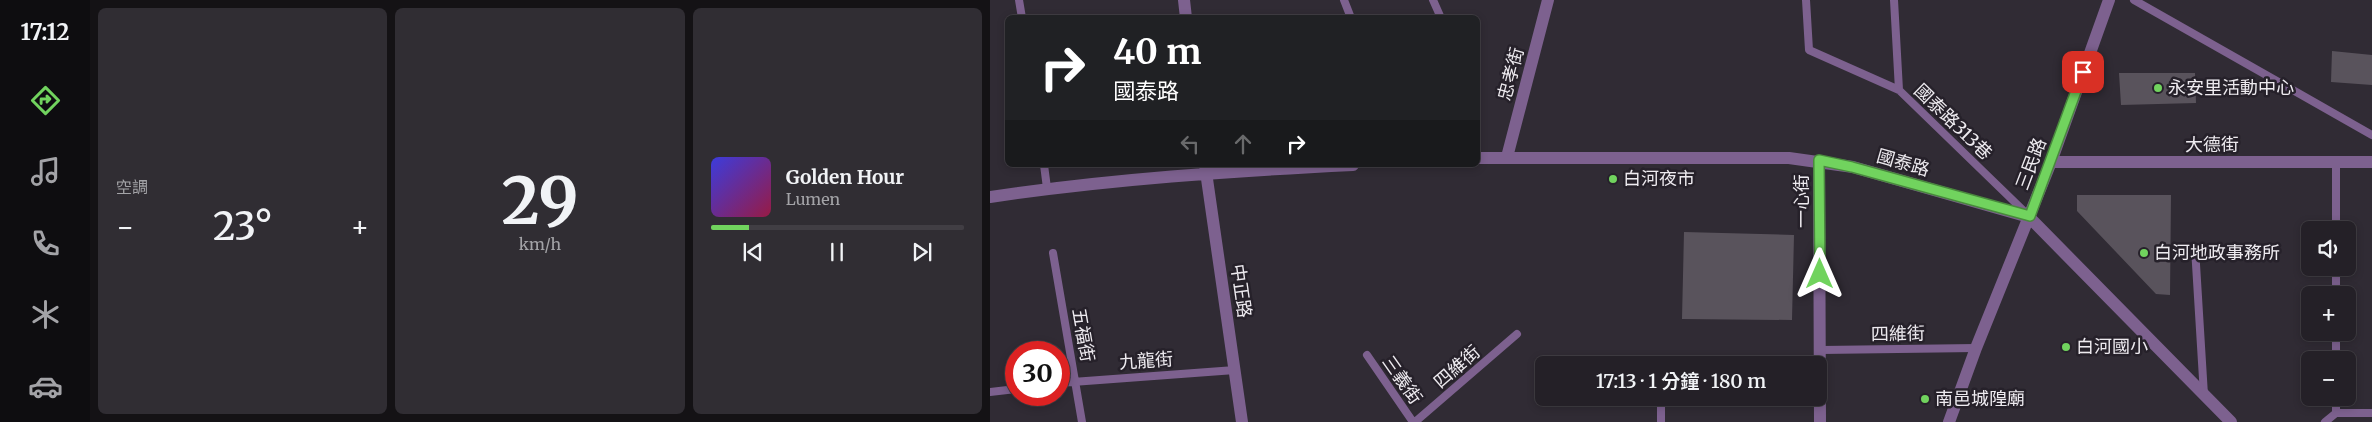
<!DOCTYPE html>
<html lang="zh-TW">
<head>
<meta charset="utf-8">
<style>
  :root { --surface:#242027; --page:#302d33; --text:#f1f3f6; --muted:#a3a3a7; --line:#413e44; --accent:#71d35e }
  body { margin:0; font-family:Merriweather,"Noto Sans TC",serif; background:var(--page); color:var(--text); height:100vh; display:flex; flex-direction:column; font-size:19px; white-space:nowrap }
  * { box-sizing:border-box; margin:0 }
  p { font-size:16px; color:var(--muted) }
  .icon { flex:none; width:28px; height:28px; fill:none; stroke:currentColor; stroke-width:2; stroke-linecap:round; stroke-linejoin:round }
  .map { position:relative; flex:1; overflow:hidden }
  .panel { display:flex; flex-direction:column; gap:8px; padding:8px; background:#141215; width:900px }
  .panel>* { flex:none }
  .guide { position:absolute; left:15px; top:15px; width:475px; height:152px; border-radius:8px; box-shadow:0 2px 8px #0003,0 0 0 1px var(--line); background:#202124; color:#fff; overflow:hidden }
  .fabs { position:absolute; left:1311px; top:221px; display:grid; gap:10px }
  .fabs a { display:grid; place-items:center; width:55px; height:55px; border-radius:8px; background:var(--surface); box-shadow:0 2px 8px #0003,0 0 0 1px var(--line); font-size:25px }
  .speed { position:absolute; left:15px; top:341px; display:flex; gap:10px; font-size:25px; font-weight:700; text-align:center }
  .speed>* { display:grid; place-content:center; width:65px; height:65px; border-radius:50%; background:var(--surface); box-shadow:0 2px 8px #0003,0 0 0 1px var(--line); line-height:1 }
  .speed .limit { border:8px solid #d22; background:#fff; color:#111 }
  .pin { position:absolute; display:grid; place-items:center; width:42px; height:42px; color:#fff; margin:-21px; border-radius:10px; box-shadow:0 2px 8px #0006 }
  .me { position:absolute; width:55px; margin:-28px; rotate:0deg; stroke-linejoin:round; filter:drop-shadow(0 0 4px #0008) }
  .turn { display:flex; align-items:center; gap:18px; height:105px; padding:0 25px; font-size:22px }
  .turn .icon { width:65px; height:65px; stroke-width:2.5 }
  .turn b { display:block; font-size:35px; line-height:42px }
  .lanes { display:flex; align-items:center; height:48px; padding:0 25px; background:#0003; justify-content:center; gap:25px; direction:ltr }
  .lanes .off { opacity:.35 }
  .big { font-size:38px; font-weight:600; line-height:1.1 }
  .panel .card { flex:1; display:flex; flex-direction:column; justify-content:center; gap:8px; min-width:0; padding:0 18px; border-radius:8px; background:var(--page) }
  .panel .dial { align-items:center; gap:0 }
  .dial b { font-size:65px; line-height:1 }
  .song { display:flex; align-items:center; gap:15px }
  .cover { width:60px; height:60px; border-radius:8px; background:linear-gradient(135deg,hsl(240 70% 55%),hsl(340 70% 35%)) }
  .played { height:5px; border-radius:2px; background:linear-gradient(90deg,var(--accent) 15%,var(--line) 15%) }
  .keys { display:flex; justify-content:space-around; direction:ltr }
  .heat { display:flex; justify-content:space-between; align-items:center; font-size:28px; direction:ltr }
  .panel .tiles { flex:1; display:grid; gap:8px; grid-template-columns:repeat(3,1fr) }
  .trip { position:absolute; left:545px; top:356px; width:292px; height:50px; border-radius:8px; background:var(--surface); box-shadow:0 2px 8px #0003,0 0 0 1px var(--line); font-weight:600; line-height:50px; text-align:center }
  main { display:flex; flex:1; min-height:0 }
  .tabs { display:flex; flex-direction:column; width:90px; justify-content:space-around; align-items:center; background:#0e0d10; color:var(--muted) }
  .tabs .icon { width:35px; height:35px }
  .tabs .selected { color:var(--accent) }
  .tabs b { font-size:22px; color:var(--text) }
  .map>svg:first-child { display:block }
</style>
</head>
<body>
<main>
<nav class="tabs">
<b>17:12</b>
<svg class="icon selected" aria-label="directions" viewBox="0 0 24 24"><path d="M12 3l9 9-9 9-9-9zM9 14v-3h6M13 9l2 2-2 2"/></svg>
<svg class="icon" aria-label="music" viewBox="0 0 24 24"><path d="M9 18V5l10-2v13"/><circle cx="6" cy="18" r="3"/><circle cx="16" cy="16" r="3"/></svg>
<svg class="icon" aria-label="phone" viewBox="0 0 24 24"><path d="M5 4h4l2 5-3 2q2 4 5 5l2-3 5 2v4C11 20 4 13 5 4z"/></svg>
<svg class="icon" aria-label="climate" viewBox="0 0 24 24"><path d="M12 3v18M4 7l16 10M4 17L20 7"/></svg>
<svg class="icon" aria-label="car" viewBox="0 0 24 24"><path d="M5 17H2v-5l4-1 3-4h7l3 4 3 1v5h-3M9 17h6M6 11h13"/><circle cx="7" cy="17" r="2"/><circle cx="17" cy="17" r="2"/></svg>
</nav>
<section class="panel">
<div class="tiles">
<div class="card"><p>空調</p>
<div class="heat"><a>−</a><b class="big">23°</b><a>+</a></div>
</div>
<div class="card dial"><b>29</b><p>km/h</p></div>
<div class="card">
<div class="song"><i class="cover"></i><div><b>Golden Hour</b><p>Lumen</p></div></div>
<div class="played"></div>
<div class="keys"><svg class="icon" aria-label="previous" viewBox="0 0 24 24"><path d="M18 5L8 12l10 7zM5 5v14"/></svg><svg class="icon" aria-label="pause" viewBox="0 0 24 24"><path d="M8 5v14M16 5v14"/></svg><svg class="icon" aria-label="next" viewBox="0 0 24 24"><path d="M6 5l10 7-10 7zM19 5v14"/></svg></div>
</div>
</div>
</section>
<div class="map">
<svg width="1382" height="422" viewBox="0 0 1382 422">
  <rect width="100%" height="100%" fill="#302b34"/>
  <path fill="#59535c" d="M1342,51L1382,55V85L1341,82Z
    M1129,73H1205L1206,103L1131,105Z
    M1087,195H1181L1180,295L1166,294L1087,211Z
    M694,232L804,235L802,320L692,319Z"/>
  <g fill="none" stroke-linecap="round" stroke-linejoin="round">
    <path stroke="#7d618f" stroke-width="8" d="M29,0L32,18
      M354,0L361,18
      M443,0L451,18
      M816,0L819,50L909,90L1038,215
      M904,0L909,90
      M1144,0L1382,135
      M1346,162V230
      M54,165L57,188
      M1205,248L1214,395
      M63,253L92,422
      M1346,268V295
      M1346,332V360
      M831,350L986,348
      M377,355L423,422
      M671,365V360
      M69,383L245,370
      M0,392L26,389
      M1346,413H1382
      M425,422L527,334
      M671,422V398
      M1335,422L1346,413V398"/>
    <path stroke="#7d618f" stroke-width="12" d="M194,0L196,18
      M517,157L558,0
      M488,158H799L863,167L1039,217L1241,422
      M829,161L830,422
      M1061,162H1382
      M215,165L252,422
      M0,197C121,179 242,171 363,165
      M959,422L986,348L1061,162L1119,0"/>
  </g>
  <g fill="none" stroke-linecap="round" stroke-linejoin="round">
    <defs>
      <path id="route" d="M830,274L829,160L862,167L1040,216L1093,72"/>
    </defs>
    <use href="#route" stroke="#49893d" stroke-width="12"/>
    <use href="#route" stroke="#71d35e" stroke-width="9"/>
  </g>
  <g fill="#71d35e" stroke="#26212a" stroke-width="2">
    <circle cx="1168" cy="88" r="5"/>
    <circle cx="623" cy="179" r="5"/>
    <circle cx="1154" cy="253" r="5"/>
    <circle cx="1076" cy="347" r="5"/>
    <circle cx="935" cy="399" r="5"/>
  </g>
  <g text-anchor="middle" stroke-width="5" stroke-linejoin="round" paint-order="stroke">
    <g font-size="18" fill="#eeebf0" stroke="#26212a">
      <text transform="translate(521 74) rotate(-75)" y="6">忠孝街</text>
      <text transform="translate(963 122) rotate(44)" y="6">國泰路313巷</text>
      <text x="1222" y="151">大德街</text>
      <text transform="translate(913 163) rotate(16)" y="6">國泰路</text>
      <text transform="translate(1041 164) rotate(-69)" y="6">三民路</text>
      <text transform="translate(812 201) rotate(-90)" y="6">一心街</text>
      <text transform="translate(251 291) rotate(82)" y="6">中正路</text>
      <text transform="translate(908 334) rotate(-1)" y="6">四維街</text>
      <text transform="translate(93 335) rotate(80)" y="6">五福街</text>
      <text transform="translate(156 361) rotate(-4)" y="6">九龍街</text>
      <text transform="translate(467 367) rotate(-41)" y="6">四維街</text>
      <text transform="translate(412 380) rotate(55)" y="6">三義街</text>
    </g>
    <g font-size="18" fill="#eeebf0" stroke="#26212a" text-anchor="start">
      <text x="1178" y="94">永安里活動中心</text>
      <text x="633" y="185">白河夜市</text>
      <text x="1164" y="259">白河地政事務所</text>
      <text x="1086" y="353">白河國小</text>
      <text x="945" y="405">南邑城隍廟</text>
    </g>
  </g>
</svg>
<div class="fabs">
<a><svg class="icon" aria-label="sound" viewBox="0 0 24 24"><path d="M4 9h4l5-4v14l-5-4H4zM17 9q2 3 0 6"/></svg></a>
<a>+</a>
<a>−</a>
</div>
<div class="speed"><div class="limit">30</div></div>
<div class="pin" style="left:1093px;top:72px;background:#d93025"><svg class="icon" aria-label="arrive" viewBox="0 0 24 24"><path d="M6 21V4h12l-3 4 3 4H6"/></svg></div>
<svg class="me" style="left:830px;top:274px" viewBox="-20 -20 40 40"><path d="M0-17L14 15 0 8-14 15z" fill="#71d35e" stroke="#fff" stroke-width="4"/></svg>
<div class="trip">17:13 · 1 分鐘 · 180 m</div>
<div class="guide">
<div class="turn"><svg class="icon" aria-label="right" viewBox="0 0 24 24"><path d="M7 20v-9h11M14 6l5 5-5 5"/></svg><div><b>40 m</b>國泰路</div></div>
<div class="lanes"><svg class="icon off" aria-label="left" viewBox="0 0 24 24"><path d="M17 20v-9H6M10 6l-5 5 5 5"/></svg><svg class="icon off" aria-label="ahead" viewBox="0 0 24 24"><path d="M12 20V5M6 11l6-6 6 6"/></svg><svg class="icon" aria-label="right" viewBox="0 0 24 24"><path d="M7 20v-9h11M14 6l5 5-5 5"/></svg></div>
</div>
</div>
</main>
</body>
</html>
